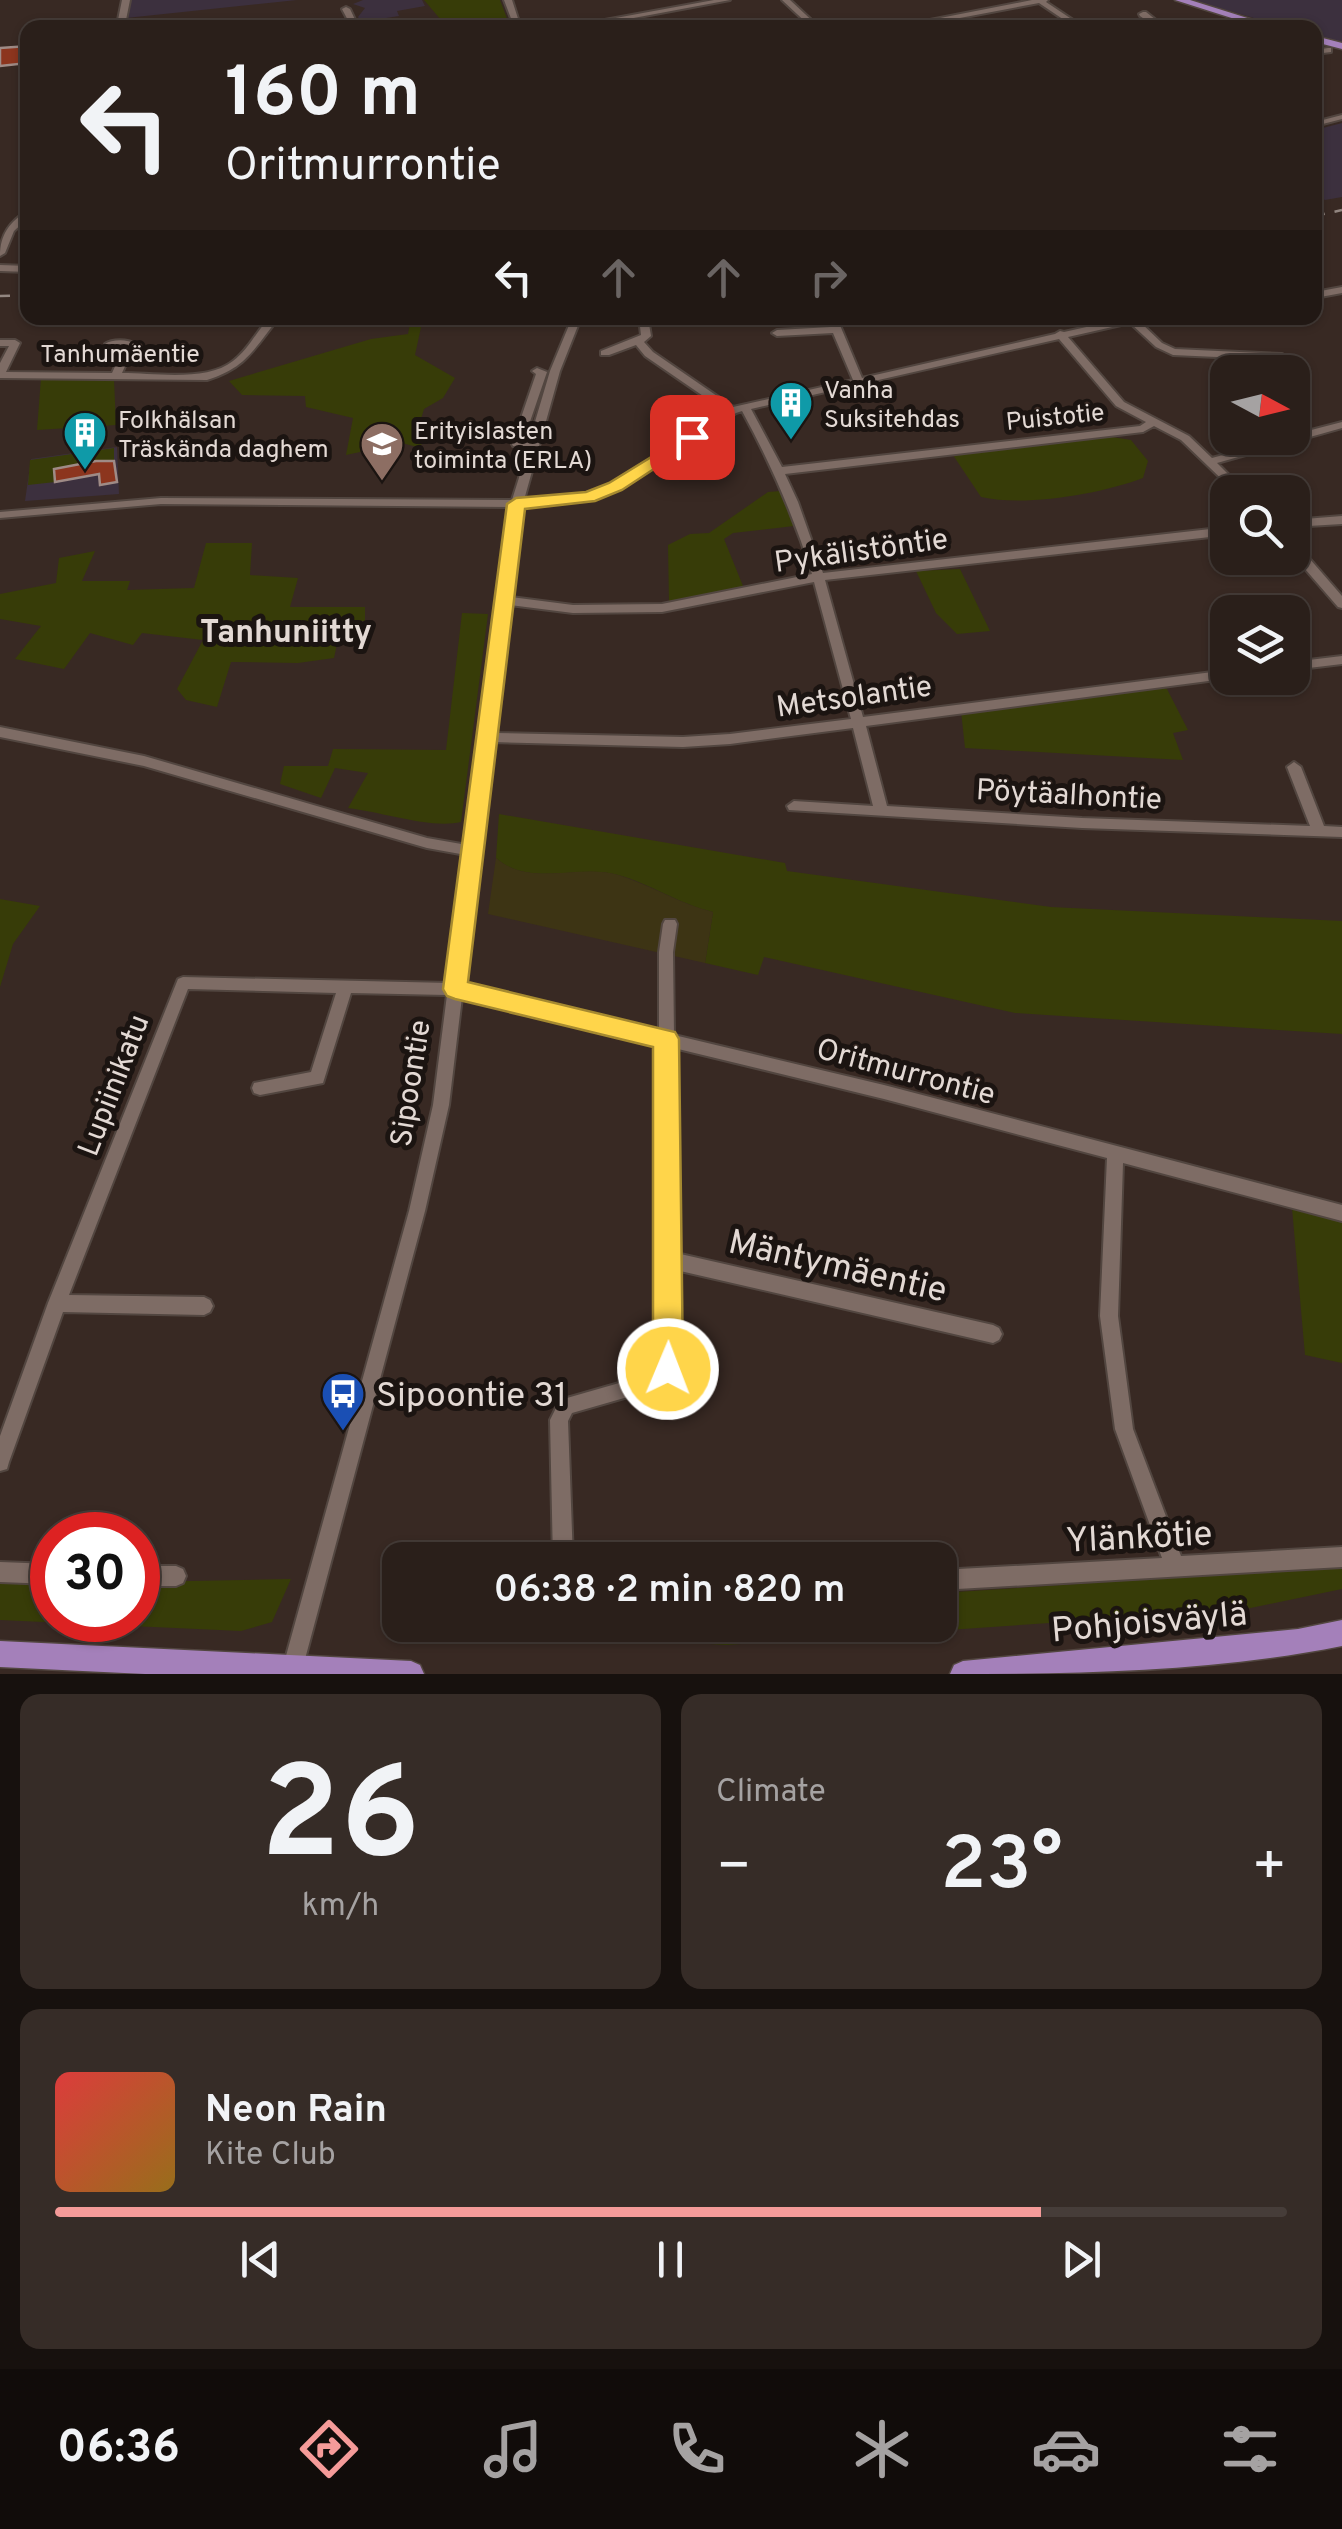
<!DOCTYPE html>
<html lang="en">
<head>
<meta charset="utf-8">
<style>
  :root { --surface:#2a1f1a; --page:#362c27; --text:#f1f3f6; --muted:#a5a2a2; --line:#463d39; --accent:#f59b99 }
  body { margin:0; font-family:Overpass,sans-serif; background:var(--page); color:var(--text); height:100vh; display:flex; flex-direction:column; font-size:38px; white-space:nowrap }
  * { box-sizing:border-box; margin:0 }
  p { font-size:32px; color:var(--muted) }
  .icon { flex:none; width:55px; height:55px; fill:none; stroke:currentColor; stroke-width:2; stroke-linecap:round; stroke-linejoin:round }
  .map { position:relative; height:1674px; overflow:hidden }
  .drawer { display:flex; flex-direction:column; gap:20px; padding:20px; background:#17110e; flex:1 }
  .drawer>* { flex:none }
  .guide { position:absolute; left:20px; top:20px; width:1302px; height:305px; border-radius:20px; box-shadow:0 2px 8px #0004,0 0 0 2px var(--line); background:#2a1f1a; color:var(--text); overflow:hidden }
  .needle { width:65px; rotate:97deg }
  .tools { position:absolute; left:1210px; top:355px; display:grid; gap:20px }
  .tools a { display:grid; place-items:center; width:100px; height:100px; border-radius:20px; background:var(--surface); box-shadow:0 2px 8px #0004,0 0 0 2px var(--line); font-size:50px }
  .speed { position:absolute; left:30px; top:1512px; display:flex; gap:20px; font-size:50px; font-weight:700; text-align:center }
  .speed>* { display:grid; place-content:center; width:130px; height:130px; border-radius:50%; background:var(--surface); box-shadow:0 2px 8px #0004,0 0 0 2px var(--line); line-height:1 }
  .speed .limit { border:15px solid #d22; background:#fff; color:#111 }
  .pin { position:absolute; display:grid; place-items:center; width:85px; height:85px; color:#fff; margin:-42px; border-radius:20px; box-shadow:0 5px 15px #0006 }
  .me { position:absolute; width:110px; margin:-55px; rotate:1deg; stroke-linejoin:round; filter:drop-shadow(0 0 8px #0008) }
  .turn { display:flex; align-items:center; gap:35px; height:210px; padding:0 40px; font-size:45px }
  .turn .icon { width:130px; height:130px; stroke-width:2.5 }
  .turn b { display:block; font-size:70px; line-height:85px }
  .lanes { display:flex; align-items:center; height:95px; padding:0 40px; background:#0003; justify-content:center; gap:50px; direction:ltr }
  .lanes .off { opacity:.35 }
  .big { font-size:75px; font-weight:600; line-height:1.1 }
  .drawer .widget { flex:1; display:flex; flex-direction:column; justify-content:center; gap:15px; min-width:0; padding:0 35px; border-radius:20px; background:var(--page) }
  .drawer .dial { align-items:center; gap:0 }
  .dial b { font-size:130px; line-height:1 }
  .song { display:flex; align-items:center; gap:30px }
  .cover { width:120px; height:120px; border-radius:15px; background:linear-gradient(135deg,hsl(0 70% 55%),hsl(40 70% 35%)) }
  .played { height:10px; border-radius:5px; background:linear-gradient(90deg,var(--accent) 80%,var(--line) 80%) }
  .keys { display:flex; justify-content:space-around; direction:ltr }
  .heat { display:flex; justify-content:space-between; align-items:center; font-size:55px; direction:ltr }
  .drawer .tiles { flex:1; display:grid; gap:20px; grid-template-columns:1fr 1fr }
  .widget:last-child { grid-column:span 2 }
  .trip { position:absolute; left:382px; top:1542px; width:575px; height:100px; border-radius:20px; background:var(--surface); box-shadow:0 2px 8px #0004,0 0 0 2px var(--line); font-weight:600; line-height:100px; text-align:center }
  .tabs { display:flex; height:160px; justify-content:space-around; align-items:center; background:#110c0a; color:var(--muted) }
  .tabs .icon { width:70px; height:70px }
  .tabs .current { color:var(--accent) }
  .tabs b { font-size:45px; color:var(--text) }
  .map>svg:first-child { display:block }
</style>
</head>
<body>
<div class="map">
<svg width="1342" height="1674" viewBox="0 0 1342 1674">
  <rect width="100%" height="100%" fill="#382923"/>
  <path fill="#3c303e" d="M126,0H297L126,18Z
    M363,0H422L425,6L397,11L399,16L361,22L358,17L365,8L353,4Z
    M1191,0H1342V43L1315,35V28L1285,27Z
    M1342,123V197L1325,200L1315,194V130Z
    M117,447L119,494L25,501L31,459Z"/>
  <path fill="#373c08" d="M424,0H500L508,21L447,27Z
    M411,318H423L415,355L455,378L443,398L424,409L420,422L429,430L431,439L417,447L402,443L346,455L353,418L306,407L305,396L242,395L229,381L371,339L408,334Z
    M41,378L114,380L116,425L37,430Z
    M1112,437L1131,440L1148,461L1143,478C1101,494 1025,507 981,497L953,455Z
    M114,448V461L55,469V482L28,485L30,460Z
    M781,491L794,526L733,533L724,539L743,586L703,599L669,602L668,545L690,534L709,533L768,492Z
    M206,543H252L250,575L298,578L290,607H365V621H342L334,658L298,663L231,662L217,707L186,700L177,689L203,640L142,633L133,645L90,633L64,669L15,659L41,626L0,619V594L56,583L59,558L95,551L82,581H130L127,590L194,588Z
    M960,569L990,631L957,634L936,613L916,571Z
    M462,613L488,614L461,822C431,829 382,812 348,808L368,773L335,768L321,798L280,784L284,766H328L333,749L446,750Z
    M1154,686L1167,689L1188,730L1173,733L1183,760L965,748L961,711Z
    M499,814L785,863L787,871L1051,907L1342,921V1034L1015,1013L764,957L758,975L705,963L713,912C679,904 651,884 618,875C580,864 529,888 496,858Z
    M0,899L40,906L13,944L0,987Z
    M1292,1208L1342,1221V1363L1305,1355Z
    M1342,1567V1589L1241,1610L726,1645L583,1636L581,1625H940V1593Z
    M0,1579L52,1580V1620H138V1582L291,1579L272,1622L241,1631L0,1620Z"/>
  <path fill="#3d3414" d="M496,858C530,888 580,863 618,875C651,885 679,904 713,912L705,963L488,914Z"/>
  <path fill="#8c351e" stroke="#9f8b86" stroke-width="2.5" d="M28,46V63L0,66V48Z
    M96,461H114L117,482L100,485L99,474L55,482L54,469Z"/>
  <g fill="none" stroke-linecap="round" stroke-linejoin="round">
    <defs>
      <path id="minor" d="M122,0H130L125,25L121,27L117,25Z
        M504,0H512L521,28H515L514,25L481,28L512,21Z
        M714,0H730L580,28H561Z
        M782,0H790L820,28H812Z
        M1032,0H1048L1046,2L1085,28H1076L1039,3L907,28H889Z
        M346,7L350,9L359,28H352L342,9Z
        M1143,12H1146L1166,28H1157L1140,16L1139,14Z
        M1328,48H1331V52L1315,54V50Z
        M1342,115V119L1315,126V122Z
        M28,210V218L14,231L5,253L0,256C0,234 10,222 28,210Z
        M0,265L28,266V272L0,271Z
        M1342,287V293L1315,298V292Z
        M269,318H279C254,348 247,368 207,380L0,378V363L9,346H0V340H15L20,343L6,372L112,373L124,347H110L105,344C112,339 128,339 135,344L122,373C154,373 207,382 233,361C248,350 257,331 269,318Z
        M572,318H581L560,371L524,500L587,494L612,485L725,411L645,356L636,345L609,355H601V351L641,335L639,318H648L651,336L644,342L653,352L733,407L853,380L833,333L777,336L772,333L777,330L831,327L828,318H837L862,378L1055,334L1060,331L1064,332L1127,318H1143L1139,321L1162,343L1175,349L1282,354L1287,357L1282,360L1173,355L1156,347L1130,323L1068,337L1124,402L1189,436L1212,458L1285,438H1292V435L1342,422V428L1217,463L1246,492H1235L1181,440L1154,426L1143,432L785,474L798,502L823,573L1228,527V535L825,580L863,717L1228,670V678H1231L866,726L887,806L1082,818L1310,826L1287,767L1294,762L1301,767L1324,826L1342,827V837L1082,828L789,810L787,806L794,801L873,806L853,728L730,744L683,747L493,742L464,985L659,1031V952L663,924L665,920H675L677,924L673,952L674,1035L884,1085L1342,1205V1221L1123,1163L1118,1316L1133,1429L1181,1556L1342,1547V1567L940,1590V1570L1162,1558L1115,1429L1100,1316L1107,1158L884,1099L674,1048L676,1253L993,1325L999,1328L1002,1334L999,1340L993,1343L676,1270L677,1369L666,1386L572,1413L568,1421L573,1560H553L550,1420L560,1400L654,1373L659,1366V1044L462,997L449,1105L425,1211L301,1674H281L409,1211L433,1105L447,995L351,993L323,1083L260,1095L254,1093L252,1088L254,1083L311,1072L336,993L188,989L69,1295L204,1297L210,1300L213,1306L210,1312L204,1315L63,1312L9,1462L7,1469L0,1471V1436L48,1303L178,979L183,977L449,983L466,855L427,848L144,766L0,737V727L144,756L427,838L467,845L481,740L479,737L482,733L499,603L496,600L499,597L511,507L161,504L0,518V512L161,498L512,500L528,449L513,446L512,444L536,374L532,371L537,368L547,372L523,442H529L550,371ZM1059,339L1116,406L1146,422L1140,426L782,467L751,409ZM742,411C771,464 794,517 812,574L662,604L573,605L511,597L522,507L589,500L620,489L736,413ZM814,582L851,719L730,734L683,737L495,733L510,605L573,613L662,612Z
        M1342,516V524L1292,527V520Z
        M1292,542L1296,543L1342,596V608L1338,607L1292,554Z
        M1342,656V664L1292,670V662Z
        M0,1562L52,1564V1584L0,1582Z
        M138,1566H176L183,1569L186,1576L183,1583L176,1586H138Z"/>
      <path id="major" d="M1175,0H1190L1279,28H1263Z
        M1315,36L1342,43V49L1315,42Z
        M1342,1620V1646C1213,1672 1081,1674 950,1674L954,1665L963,1661L1298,1629Z
        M0,1641L411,1661L420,1665L424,1674H145L0,1667Z"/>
    </defs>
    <use href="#minor" stroke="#524640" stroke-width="4"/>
    <use href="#major" stroke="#524640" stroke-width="3"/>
    <use href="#minor" fill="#7e6c65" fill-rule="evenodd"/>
    <use href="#major" fill="#a480ba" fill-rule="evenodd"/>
    <path stroke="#928680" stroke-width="2.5" stroke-dasharray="10 10" stroke-linecap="butt" d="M1315,216L1342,210
      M0,296L28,295"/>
  </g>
  <path fill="#ffd54a" stroke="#a68a30" stroke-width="2.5" d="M692,432L701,437L698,440L622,490L595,501L525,509L468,982L675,1032L679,1039L683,1369L678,1380L668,1384L657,1380L653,1369V1047L455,999L447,996L443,989L507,504L516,498L586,492L609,483Z"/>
  <defs>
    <symbol id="building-pin" viewBox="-11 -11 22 30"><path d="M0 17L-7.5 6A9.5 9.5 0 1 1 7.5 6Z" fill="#0f9aa8" stroke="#1b1411"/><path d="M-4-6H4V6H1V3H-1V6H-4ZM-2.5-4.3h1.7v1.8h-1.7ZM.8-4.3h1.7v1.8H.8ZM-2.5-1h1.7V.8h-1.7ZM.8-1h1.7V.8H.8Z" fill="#fff"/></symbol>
    <symbol id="school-pin" viewBox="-11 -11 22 30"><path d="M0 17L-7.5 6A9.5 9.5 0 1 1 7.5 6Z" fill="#8d6e63" stroke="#1b1411"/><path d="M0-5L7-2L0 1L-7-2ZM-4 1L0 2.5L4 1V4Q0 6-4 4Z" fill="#fff"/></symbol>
    <symbol id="bus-pin" viewBox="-11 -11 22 30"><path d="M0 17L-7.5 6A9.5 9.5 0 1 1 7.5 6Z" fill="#1a4fb4" stroke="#1b1411"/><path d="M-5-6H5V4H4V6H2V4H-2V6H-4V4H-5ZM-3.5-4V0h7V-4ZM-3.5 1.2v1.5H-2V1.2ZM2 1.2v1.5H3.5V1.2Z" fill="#fff"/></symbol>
  </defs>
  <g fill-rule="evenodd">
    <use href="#building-pin" x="766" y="378" width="50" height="68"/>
    <use href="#building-pin" x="60" y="408" width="50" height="68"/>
    <use href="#school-pin" x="357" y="419" width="50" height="68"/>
    <use href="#bus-pin" x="318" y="1369" width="50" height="68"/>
  </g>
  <g text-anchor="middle" stroke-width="10" stroke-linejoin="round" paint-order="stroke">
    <g font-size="25" fill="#e3d9d4" stroke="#1b1411">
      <text x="120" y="362">Tanhumäentie</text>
      <text transform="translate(1055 416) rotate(-6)" y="9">Puistotie</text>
    </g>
    <g font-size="25" fill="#e3d9d4" stroke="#1b1411" text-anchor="start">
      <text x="824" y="398">Vanha<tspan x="824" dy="29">Suksitehdas</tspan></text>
      <text x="118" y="428">Folkhälsan<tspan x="118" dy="29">Träskända daghem</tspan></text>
      <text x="414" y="439">Erityislasten<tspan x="414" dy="29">toiminta (ERLA)</tspan></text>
    </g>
    <g font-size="30" fill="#e3d9d4" stroke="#1b1411">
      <text transform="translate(861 550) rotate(-8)" y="10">Pykälistöntie</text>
      <text transform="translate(854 696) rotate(-8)" y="10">Metsolantie</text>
      <text transform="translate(1069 794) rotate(3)" y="10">Pöytäalhontie</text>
      <text transform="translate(906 1071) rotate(15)" y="10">Oritmurrontie</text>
      <text transform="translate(410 1083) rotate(-81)" y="10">Sipoontie</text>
      <text transform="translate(113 1085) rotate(-69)" y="10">Lupiinikatu</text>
    </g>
    <g font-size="32" font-weight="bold" fill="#e3d9d4" stroke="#1b1411">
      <text x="286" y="642">Tanhuniitty</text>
    </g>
    <g font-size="35" fill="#e3d9d4" stroke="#1b1411">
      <text transform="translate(838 1265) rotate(13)" y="12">Mäntymäentie</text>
      <text transform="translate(1139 1536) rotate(-3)" y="12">Ylänkötie</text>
      <text transform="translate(1149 1621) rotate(-5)" y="12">Pohjoisväylä</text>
    </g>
    <g font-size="35" fill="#e3d9d4" stroke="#1b1411" text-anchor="start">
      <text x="376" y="1406">Sipoontie 31</text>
    </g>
  </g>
</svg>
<div class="tools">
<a><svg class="needle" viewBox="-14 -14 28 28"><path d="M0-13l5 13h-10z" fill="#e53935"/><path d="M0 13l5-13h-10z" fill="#a5a2a2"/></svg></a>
<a><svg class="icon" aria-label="search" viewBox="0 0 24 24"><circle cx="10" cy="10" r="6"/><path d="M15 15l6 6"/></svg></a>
<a><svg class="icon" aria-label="layers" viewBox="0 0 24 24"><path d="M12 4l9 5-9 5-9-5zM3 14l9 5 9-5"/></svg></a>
</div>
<div class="speed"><div class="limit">30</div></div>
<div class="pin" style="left:692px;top:437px;background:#d93025"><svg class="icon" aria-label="arrive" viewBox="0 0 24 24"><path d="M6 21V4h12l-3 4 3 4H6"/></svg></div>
<svg class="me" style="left:668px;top:1369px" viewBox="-20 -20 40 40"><circle r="17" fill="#ffd54a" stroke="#fff" stroke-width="3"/><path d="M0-11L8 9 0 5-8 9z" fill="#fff"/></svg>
<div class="trip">06:38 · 2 min · 820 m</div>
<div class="guide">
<div class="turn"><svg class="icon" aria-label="left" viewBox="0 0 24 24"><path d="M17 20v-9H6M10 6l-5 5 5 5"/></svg><div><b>160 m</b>Oritmurrontie</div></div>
<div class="lanes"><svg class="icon" aria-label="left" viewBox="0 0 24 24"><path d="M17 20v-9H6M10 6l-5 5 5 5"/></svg><svg class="icon off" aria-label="ahead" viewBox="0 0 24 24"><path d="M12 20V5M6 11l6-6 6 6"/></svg><svg class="icon off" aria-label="ahead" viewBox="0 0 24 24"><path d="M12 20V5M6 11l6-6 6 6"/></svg><svg class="icon off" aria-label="right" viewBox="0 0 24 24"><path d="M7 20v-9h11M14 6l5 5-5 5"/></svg></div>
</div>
</div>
<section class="drawer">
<div class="tiles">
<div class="widget dial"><b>26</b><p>km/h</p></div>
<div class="widget"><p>Climate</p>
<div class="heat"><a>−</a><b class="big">23°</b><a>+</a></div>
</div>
<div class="widget">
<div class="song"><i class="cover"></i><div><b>Neon Rain</b><p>Kite Club</p></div></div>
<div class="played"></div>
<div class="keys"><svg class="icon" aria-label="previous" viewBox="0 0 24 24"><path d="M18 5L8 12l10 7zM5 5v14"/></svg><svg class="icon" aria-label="pause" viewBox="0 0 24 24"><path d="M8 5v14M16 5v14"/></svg><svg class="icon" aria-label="next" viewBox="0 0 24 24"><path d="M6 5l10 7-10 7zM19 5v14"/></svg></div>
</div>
</div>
</section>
<nav class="tabs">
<b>06:36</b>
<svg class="icon current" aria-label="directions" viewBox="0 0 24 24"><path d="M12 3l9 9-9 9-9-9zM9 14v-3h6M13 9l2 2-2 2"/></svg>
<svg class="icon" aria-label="music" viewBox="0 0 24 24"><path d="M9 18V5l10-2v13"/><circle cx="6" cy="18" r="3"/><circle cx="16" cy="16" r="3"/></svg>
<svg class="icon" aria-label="phone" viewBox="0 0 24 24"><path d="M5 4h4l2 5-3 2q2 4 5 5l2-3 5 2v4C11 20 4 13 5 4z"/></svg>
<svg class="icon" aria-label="climate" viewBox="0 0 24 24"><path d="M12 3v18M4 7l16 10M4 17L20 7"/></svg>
<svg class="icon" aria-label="car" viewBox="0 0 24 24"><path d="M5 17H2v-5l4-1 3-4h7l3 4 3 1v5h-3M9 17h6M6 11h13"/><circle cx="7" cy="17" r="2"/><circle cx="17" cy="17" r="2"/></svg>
<svg class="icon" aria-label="filters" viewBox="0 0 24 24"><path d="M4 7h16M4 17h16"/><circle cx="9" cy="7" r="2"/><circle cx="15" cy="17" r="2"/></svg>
</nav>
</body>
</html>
